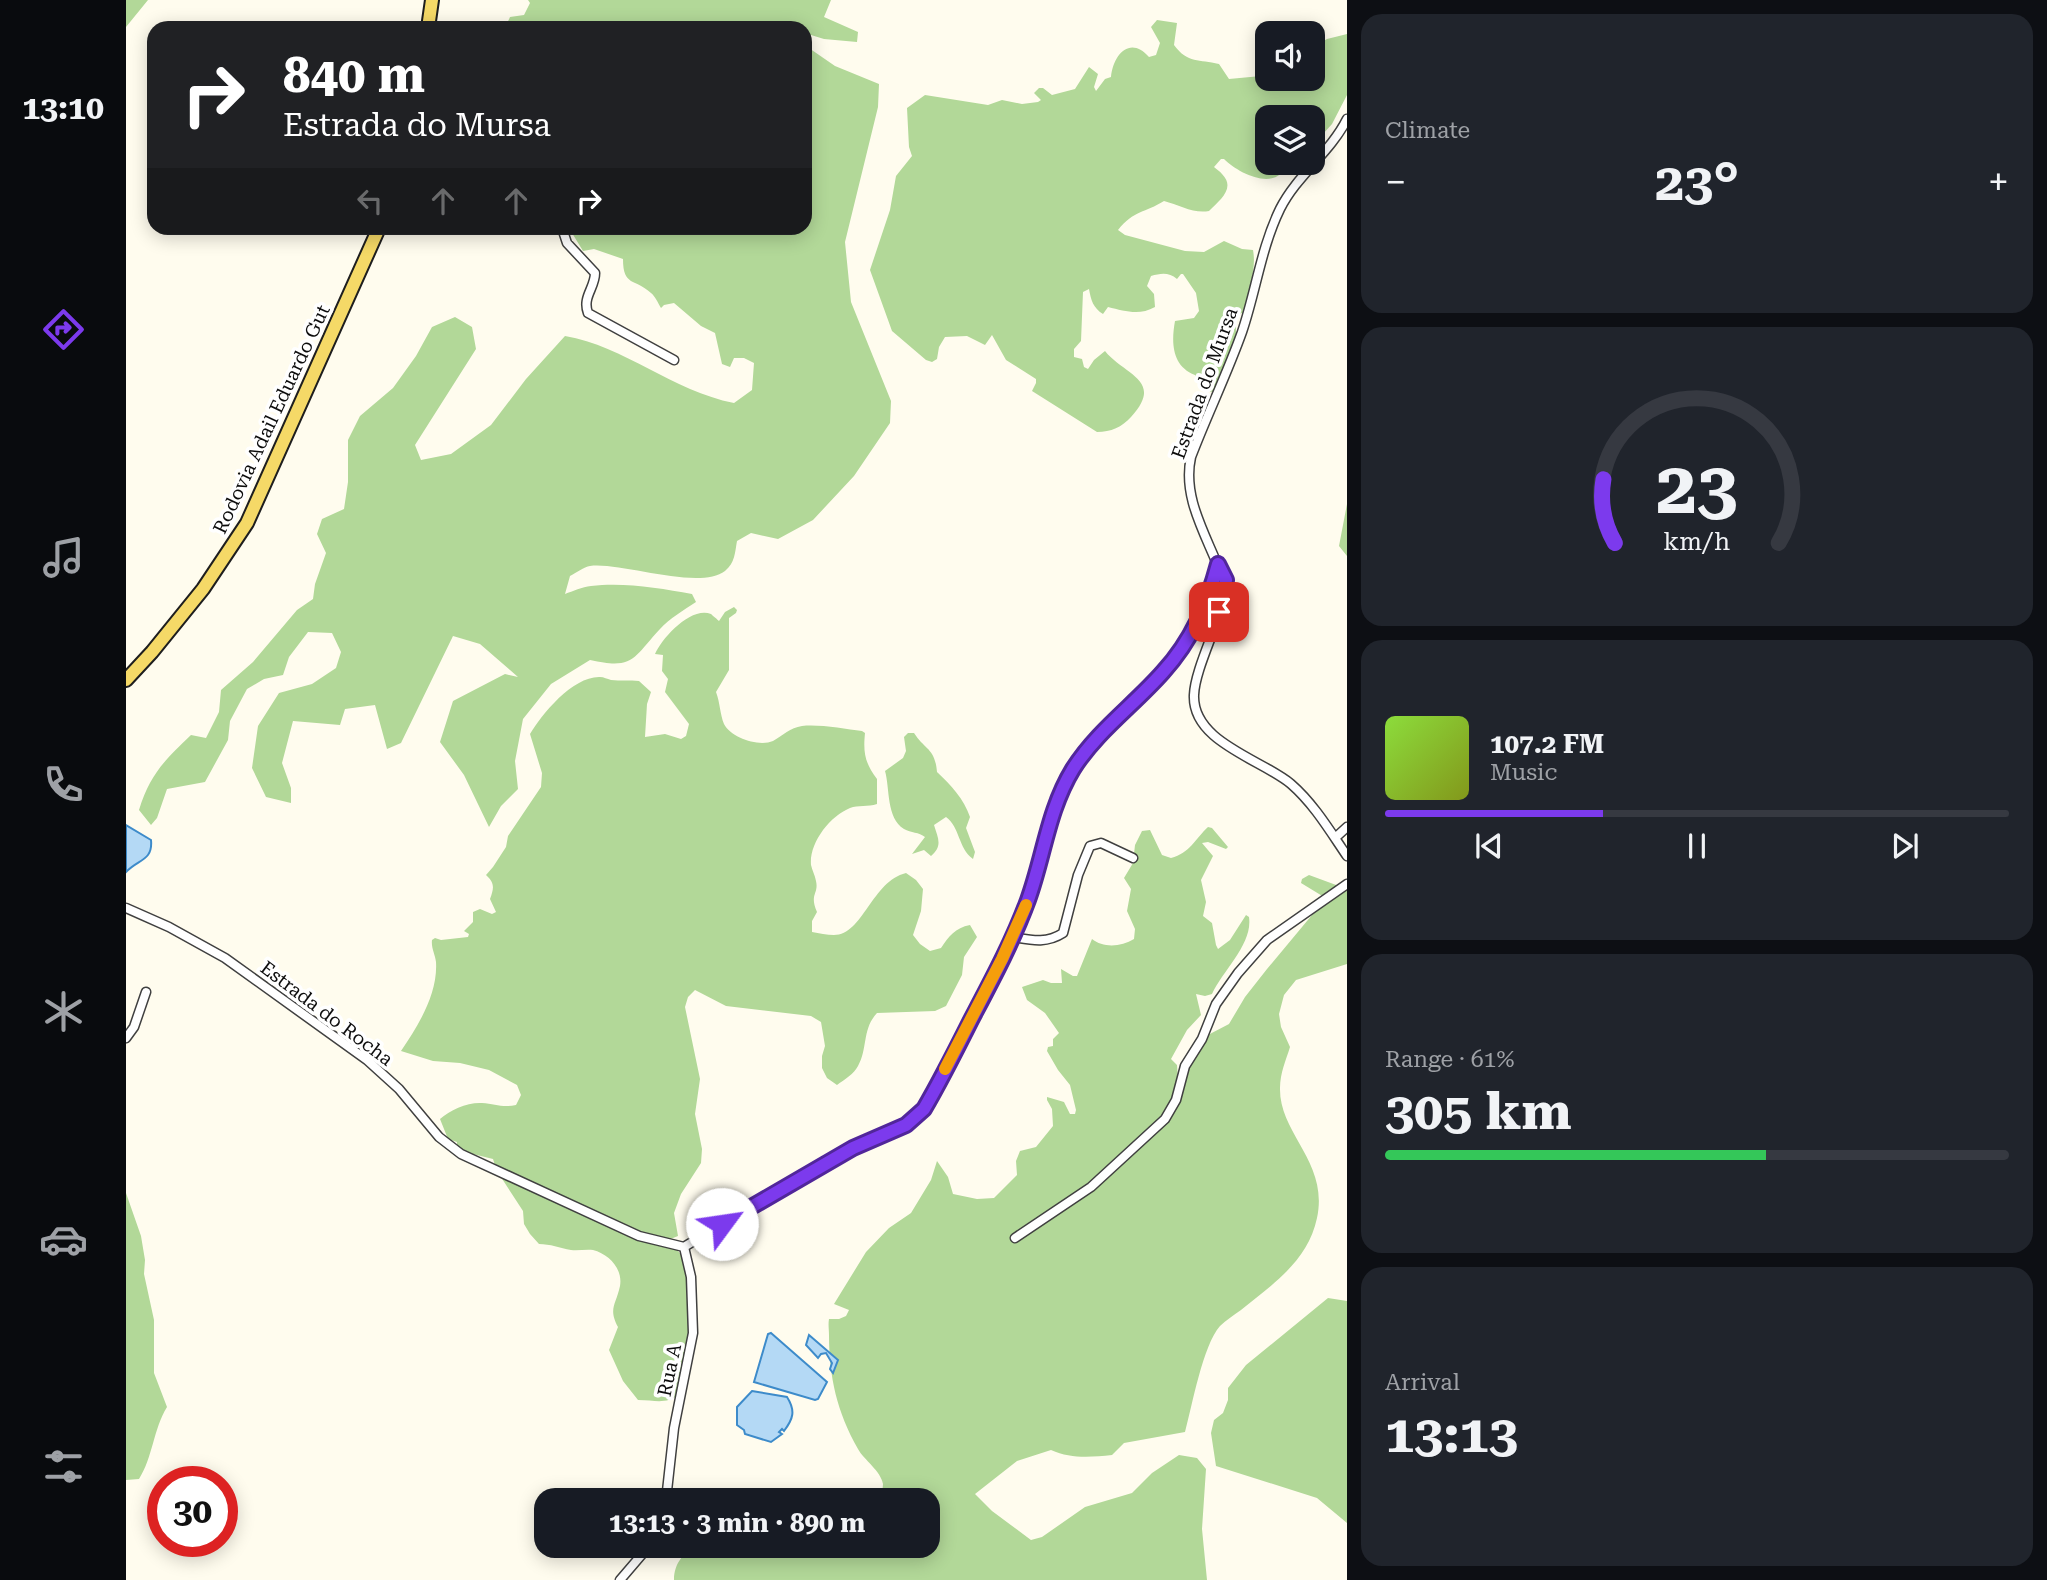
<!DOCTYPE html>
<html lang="en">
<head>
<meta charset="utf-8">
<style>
  :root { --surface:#171b24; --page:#20242c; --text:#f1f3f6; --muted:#9ea1a6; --line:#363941; --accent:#7c3aed }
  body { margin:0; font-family:"Roboto Serif",serif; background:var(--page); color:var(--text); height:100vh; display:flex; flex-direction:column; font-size:26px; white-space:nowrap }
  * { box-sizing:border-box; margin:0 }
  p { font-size:23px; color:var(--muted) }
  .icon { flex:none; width:38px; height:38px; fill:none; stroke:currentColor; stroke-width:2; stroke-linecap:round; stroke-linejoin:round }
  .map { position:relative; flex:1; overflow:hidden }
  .drawer { display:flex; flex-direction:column; gap:14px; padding:14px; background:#0d0f14; width:700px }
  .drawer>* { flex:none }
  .banner { position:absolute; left:21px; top:21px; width:665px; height:214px; border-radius:21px; box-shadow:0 4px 18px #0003; background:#202124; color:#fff; overflow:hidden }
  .fabs { position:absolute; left:1129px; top:21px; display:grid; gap:14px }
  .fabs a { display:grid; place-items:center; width:70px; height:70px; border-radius:14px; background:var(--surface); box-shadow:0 4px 18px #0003; font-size:35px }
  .speed { position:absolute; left:21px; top:1466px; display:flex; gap:14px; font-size:35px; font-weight:700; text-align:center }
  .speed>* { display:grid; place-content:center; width:91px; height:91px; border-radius:50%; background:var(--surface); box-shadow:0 4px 18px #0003; line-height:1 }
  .speed .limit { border:10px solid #d22; background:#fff; color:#111 }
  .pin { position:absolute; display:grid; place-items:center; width:60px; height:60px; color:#fff; margin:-30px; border-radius:14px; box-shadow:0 4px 10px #0006 }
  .me { position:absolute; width:77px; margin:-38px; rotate:59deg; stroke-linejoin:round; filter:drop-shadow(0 0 5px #0008) }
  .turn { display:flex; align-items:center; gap:24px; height:147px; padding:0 21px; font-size:32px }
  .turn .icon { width:91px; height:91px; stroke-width:2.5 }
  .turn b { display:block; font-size:49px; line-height:60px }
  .lanes { display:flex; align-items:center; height:66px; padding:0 21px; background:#0003; justify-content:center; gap:35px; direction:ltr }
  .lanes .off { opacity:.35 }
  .big { font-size:52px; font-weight:700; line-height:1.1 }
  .drawer .widget { flex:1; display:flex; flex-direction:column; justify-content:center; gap:10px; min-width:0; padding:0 24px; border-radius:21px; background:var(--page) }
  .drawer .dial { align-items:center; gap:0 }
  .dial svg { height:182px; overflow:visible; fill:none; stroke:var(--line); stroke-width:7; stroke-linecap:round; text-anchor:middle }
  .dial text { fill:var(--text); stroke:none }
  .song { display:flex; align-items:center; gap:21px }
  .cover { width:84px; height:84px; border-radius:10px; background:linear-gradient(135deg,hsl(90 70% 55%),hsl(70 70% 35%)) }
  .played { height:7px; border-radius:4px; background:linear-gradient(90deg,var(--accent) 35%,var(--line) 35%) }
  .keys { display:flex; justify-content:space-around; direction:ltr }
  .heat { display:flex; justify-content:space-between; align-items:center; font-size:38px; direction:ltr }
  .charge { height:10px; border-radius:5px; background:linear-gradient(90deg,#34c759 61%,var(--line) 0) }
  .trip { position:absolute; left:408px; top:1488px; width:406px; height:70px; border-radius:21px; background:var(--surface); box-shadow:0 4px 18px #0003; font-weight:700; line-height:70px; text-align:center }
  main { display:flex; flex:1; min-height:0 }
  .dock { display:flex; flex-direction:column; width:126px; justify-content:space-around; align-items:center; background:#090b0e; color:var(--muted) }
  .dock .icon { width:49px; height:49px }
  .dock .on { color:var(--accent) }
  .dock b { font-size:32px; color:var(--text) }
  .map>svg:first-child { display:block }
</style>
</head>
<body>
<main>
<nav class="dock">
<b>13:10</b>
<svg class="icon on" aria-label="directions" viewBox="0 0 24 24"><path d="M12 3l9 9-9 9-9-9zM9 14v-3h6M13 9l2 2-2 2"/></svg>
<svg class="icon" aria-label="music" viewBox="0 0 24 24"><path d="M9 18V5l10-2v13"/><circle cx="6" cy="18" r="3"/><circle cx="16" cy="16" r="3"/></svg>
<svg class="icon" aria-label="phone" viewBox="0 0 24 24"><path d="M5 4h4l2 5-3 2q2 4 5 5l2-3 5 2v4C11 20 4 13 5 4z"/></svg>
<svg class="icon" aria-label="climate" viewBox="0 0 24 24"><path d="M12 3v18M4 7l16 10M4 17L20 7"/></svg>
<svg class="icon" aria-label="car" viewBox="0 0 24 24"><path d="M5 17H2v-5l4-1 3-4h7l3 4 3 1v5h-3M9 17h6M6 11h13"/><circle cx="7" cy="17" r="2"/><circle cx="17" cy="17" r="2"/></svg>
<svg class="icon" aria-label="filters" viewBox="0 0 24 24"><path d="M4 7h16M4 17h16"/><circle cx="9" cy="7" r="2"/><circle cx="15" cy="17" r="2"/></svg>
</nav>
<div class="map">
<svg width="1221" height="1580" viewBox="0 0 1221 1580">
  <rect width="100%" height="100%" fill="#fffcee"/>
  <path fill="#b2d898" d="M0,0H22L0,27Z
    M402,0H705L698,17L732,32L731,42L698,39L685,35L680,46L709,66L753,84L752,107L719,242L725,302L765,401L764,423L728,476L687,520L652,539L625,533L611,541C609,552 609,563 599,571C573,591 496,562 464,566C458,567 450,573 444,576L439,594C447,591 456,587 465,586C497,582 534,588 566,594L570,602C558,610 544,618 534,629C507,658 508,670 464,660L425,684L397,719L389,761L392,789L375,806L363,827L338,775L314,742L327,701L379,674L392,677L354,644L327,636L275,743L261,749L249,705L219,709L214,725L167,721L156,763L165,788V803L140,797L126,768L132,726L153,693L186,684L210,668L215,652L206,633L182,632L163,657L157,675L138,679L121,689L104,721L102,740L79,782L41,789L31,818L25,825L13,810C24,774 39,760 65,735L80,738L93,712L95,690L127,662L171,610L187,599L189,584L200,553L191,534L196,519L218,509L222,482V440L234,416L267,388L290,356L306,327L329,317L346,327L350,349L289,445L295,460L325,454L365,425L400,379L439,336C498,346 547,391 608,403L626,390L628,363L618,358H608L604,367L596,364L589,333L575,326L548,303L538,305L535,308C532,303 529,296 525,293C509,278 497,287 497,259L468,249L457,251L443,228H679V28H379L384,17L398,15L404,3Z
    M1031,20L1051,23L1048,45C1062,64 1073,59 1093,64L1103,79L1135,76L1145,91C1154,86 1161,91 1167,80L1163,79H1186L1187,47L1201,39L1221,34V95L1206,124L1187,145L1186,117H1141V163H1161C1152,193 1113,174 1098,159H1095L1088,167C1090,169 1094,171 1096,174C1110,188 1094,200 1083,211C1068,214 1053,205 1038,201C1019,213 1008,210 992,230L999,235L1059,251L1078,252L1098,241L1116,249L1127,250C1131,271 1121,291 1120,312C1110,315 1101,315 1100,328L1110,325V334L1093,389L1085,392L1074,385L1069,375C1046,366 1045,343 1049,321L1068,318L1073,311L1070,293L1057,274H1055L1051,279C1043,272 1035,273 1025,276L1021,286L1028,294L1029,307C1013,316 999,311 982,307L977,314C967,308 965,300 963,289L957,292L955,341L948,349V357L956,359L958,367L962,369L968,360L979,351C998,375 1039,380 1005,417C996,427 985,432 971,432L906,391L910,383V379L880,360L866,335L859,345L841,336L819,337L813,347L811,359L806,362L800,360L766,331L744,270L764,210L770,176L786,156L783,147L781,108L799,95L862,105L876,100L896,104L912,102L915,100L908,93L913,88H917L926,95L949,89L963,67L972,74L968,87L970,91L979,79L985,77C987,55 1004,35 1023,57L1030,55L1034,43L1025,27Z
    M1221,504V556L1213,546Z
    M608,607L611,610L610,613L603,618V670L590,692C594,702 594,715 598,724C605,738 633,747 647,741C657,735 664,728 676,726C693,724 719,729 736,731L739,733C737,753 739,763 751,779V804C742,807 732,805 724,808C704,816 683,843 685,865C686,870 689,875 690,881C693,894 683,894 691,912L686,921V932C693,933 701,935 708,935C737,935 746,881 780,873L790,880L797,889L795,911L787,935L794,944L804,951L815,948C823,936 829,928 844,925L851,937L838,957L836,975L820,1006L809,1011L751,1013C736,1029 742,1048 732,1066C728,1074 719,1079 711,1085L701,1078L696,1068V1056L699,1046L695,1022L685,1016L600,1006L569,990L562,997L559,1007L574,1079L569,1114L576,1149L575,1163L555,1194L548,1213L552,1236L542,1240L560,1260L565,1332L554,1394C539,1405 530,1400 512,1400L497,1381L483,1350L492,1327C482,1308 490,1305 494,1286C497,1269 483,1254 467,1250C460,1249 452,1251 445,1250C434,1248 424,1244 413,1244L404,1234L398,1224L397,1211L371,1171L367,1159L331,1150V1142L322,1139L314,1119C324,1110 342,1102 356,1103C369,1104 377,1108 390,1105L395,1095L391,1085L363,1070L334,1063L307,1061L275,1051C292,1026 312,994 310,962C309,954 305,948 306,940L309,938L315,940L342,937L343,934L338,931L347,922V912L354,909L366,914L370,912L364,899C368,888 369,883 360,875L367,867L380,847L382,836L415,787L416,773L404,734C416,714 447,676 474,677C478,677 481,679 485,680C494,681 504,680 513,681L525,692L521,704L519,737L539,734L555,739L560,736L563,724L539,692L542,679L536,671L537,655L529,654C536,638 565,606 585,614C586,615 592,620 593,621L599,612Z
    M782,733H788C799,750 809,748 811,772C825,785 838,799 844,817L840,828L849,852L847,859C832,848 834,827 820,817L808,825C812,838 817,846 805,856L798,850L786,854L799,837C793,832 785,833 778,829C760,818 764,788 759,771L777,758L780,751L778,737Z
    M1082,827L1086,828L1102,847L1100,849L1082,842L1076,843L1087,856L1075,880L1080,902L1077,916L1086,923L1090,945L1092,949L1104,940L1120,915L1123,917C1127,944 1097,970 1086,994L1079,996L1070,994L1075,1015L1061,1030L1045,1059L1051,1065L1052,1080L1056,1092L1060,1068L1080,1036L1103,1024L1119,997L1141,969L1186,915L1198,903V897L1175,883L1176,879L1183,875L1221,889V964L1170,980L1158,995L1153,1014L1155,1027L1164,1047C1160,1060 1154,1073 1154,1088C1153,1134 1203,1162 1191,1218C1182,1261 1147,1284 1115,1310C1108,1315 1100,1320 1094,1326C1077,1345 1066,1406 1059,1432L998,1443L986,1455C965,1457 945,1459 925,1450L891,1461L849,1494L866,1511L905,1540L916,1537L959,1507L1006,1493L1026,1473L1053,1455L1071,1458L1080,1469L1076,1529L1081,1580H548C548,1563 558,1551 574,1545H802V1500H753C755,1495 757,1489 757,1484C755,1471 738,1460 732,1449C711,1412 703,1377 703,1335C703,1329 702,1325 703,1319H713L720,1316L723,1310L708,1304L740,1252L763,1228L785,1213L805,1180L811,1161L822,1177L827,1194L851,1199L868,1198L891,1175L890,1161L894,1151L910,1147L927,1126L926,1109L921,1100V1097L938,1102L944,1114H949L950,1110L944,1085L932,1070L921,1051L922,1047L927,1046V1039L933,1033L919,1013L901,1000L896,987L917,980L925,983H936L935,969L947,976H951L966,939C977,948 995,947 1008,939L1009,929L1001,911L1005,889L998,878L1007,863L1009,845L1016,831L1024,830L1036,855L1045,858C1064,853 1069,839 1082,827Z
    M0,1193L15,1236L19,1260L18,1274L28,1320V1373L41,1407C27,1430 27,1457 13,1479L0,1480Z
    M1202,1298L1221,1301V1523L1191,1498L1090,1466L1085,1433L1088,1420L1097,1413L1102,1400V1388L1120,1365Z
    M634,1490L679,1495L686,1500H624Z"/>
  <path fill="#b4d9f5" stroke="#3d8bca" stroke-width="2" d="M0,825L25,840C27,861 12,859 0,872Z
    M645,1333L701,1382L692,1399L689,1400L628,1382L642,1334Z
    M683,1335L712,1360L707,1373L704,1369L706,1363L700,1353L695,1354L692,1358L680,1345Z
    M626,1391L661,1397C670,1411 667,1419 658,1431L656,1429L653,1432L656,1434L645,1442L619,1434L618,1430L611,1425V1407Z"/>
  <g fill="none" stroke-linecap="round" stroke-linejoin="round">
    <defs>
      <path id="street" d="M1221,119C1204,153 1171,175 1154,209C1135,248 1130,291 1116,332C1101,374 1081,415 1065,457C1057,493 1075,526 1089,559C1092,565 1098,570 1099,577C1106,601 1069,663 1068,695C1066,742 1135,759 1165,784C1188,804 1204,831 1221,856
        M436,228L441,243L469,273C469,288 456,297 462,313L548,360
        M1209,838L1221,827
        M0,908L43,927L99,958L241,1060L273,1089L313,1137L335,1154L513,1236L558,1247
        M887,937C905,940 920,944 937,933L952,875L964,846L975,843L1007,858
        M0,1038L8,1027L20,992
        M889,1238L965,1187L1039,1119L1050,1100L1059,1066L1076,1039L1090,1004L1112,973L1141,940L1221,884
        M558,1247C611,1215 663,1183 717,1153C745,1138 776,1133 798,1109C816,1079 831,1047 848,1015C867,977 887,940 902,900C918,856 923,810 947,769C971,731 1008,705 1037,672C1066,640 1081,605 1092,564
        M540,1500L548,1428L567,1333L565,1277L558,1247
        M494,1580L524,1545"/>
      <path id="primary" d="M302,28L306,0
        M0,680L26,652L77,589L121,523L253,228"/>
    </defs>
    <use href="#street" stroke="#404040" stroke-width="11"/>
    <use href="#primary" stroke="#1e1e1e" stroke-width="16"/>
    <use href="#street" stroke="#fff" stroke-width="8"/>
    <use href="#primary" stroke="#f5d967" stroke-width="12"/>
  </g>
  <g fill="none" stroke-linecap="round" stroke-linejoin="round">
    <defs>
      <path id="route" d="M596,1224L727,1148L780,1125L798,1109C815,1080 830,1050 845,1020C866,980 887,941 902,900C918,856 922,810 947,769C971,731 1008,705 1037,672C1066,640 1081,605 1092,564L1100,580L1093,612"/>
    </defs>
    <use href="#route" stroke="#51269a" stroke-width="18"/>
    <use href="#route" stroke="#7c3aed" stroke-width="12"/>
    <path stroke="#f59e0b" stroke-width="12" d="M819,1069L876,959L900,905"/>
  </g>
  <g text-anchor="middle" stroke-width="7" stroke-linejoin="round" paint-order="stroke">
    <g font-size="19" fill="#0d0d0d" stroke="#fff">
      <text transform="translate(1078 383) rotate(-70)" y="7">Estrada do Mursa</text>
      <text transform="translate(145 419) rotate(-65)" y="7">Rodovia Adail Eduardo Gut</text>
      <text transform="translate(201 1013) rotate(37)" y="7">Estrada do Rocha</text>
      <text transform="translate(543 1370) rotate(-78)" y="7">Rua A</text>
    </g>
  </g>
</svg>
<div class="fabs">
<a><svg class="icon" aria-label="sound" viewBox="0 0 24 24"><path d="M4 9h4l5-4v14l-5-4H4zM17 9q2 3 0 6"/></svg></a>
<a><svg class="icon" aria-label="layers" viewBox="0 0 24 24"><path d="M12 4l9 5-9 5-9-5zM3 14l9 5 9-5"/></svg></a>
</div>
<div class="speed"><div class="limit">30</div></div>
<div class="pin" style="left:1093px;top:612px;background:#d93025"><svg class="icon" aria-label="arrive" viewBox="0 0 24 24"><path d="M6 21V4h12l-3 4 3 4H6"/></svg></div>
<svg class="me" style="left:596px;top:1224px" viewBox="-20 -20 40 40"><circle r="19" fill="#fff"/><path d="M0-13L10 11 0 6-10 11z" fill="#7c3aed"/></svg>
<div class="trip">13:13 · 3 min · 890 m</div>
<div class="banner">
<div class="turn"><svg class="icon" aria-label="right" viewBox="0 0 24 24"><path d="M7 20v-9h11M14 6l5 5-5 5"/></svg><div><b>840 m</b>Estrada do Mursa</div></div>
<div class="lanes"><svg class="icon off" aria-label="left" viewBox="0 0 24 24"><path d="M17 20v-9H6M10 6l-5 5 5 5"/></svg><svg class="icon off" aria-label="ahead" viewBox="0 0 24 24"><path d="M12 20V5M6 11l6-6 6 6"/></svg><svg class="icon off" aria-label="ahead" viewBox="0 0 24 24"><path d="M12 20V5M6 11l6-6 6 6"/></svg><svg class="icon" aria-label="right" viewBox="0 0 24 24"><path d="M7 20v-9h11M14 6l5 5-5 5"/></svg></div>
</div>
</div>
<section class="drawer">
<div class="widget"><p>Climate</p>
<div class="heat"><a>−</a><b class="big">23°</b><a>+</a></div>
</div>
<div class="widget dial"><svg viewBox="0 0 100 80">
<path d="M14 69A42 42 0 1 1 86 69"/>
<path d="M14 69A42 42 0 0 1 9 41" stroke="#7c3aed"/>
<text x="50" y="56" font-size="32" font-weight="700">23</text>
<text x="50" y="72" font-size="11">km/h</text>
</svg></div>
<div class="widget">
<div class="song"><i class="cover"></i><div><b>107.2 FM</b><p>Music</p></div></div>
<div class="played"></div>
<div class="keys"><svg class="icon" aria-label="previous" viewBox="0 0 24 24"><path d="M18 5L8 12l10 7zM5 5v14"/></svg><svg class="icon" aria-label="pause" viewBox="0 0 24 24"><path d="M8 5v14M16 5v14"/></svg><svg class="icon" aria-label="next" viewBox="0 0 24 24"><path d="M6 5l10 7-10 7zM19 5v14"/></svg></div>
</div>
<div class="widget"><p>Range · 61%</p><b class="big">305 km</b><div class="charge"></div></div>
<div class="widget"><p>Arrival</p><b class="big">13:13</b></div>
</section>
</main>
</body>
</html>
